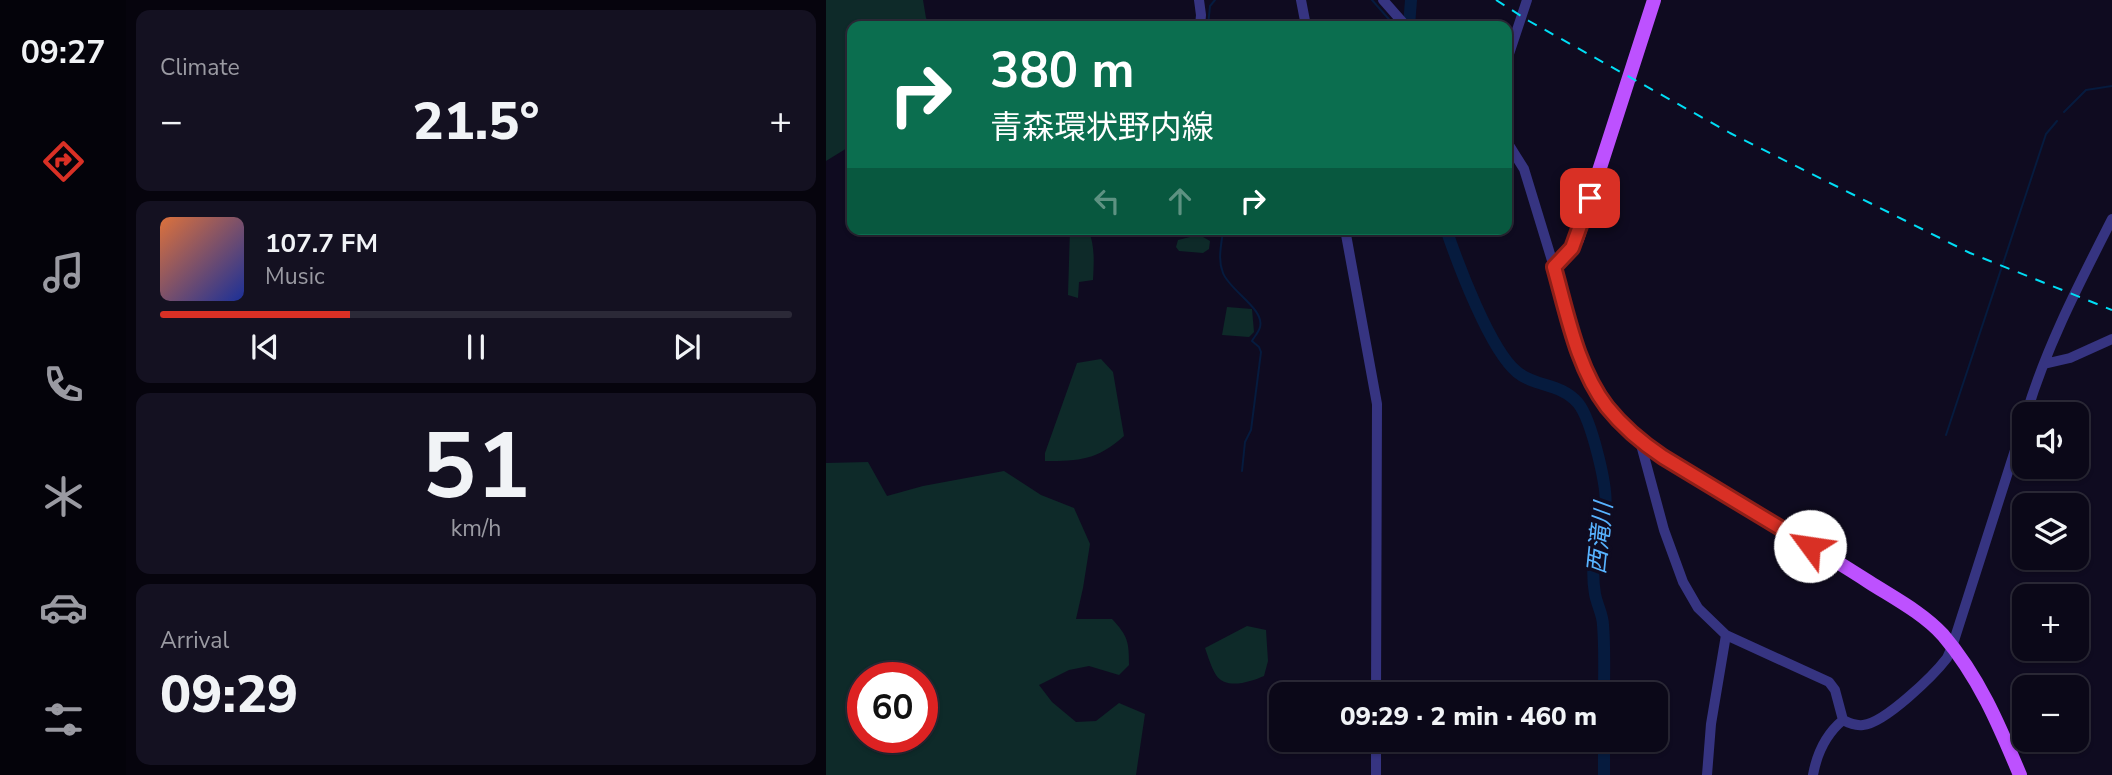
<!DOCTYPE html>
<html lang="en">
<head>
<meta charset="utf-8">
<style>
  :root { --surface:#0b0818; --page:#141121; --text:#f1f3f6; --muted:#9a9aa2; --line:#2b2937; --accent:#d93025 }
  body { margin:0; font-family:"Nunito Sans","Noto Sans JP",sans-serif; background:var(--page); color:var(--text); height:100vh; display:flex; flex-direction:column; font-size:26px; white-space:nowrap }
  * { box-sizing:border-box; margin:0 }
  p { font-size:23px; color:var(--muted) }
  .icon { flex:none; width:38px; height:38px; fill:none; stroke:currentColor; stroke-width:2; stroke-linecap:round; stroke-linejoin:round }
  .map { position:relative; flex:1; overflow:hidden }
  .side { display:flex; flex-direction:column; gap:10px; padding:10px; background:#06040d; width:700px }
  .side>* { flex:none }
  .hud { position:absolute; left:21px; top:21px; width:665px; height:214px; border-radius:14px; box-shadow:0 2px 5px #0004,0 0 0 2px var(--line); background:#0b6e4f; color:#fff; overflow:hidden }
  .fabs { position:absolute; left:1186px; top:402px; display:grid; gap:14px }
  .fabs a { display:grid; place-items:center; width:77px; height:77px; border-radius:14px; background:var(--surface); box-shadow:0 2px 5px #0004,0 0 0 2px var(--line); font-size:35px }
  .speed { position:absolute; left:21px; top:662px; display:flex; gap:14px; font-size:35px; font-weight:700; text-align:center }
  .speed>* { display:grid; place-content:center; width:91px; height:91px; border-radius:50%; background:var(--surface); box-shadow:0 2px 5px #0004,0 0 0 2px var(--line); line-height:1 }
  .speed .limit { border:10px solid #d22; background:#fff; color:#111 }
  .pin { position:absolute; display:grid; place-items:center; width:60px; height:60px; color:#fff; margin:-30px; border-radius:14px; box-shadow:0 4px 10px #0006 }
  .me { position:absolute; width:77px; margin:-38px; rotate:301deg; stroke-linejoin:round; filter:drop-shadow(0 0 5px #0008) }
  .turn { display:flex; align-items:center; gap:24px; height:147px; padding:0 28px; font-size:32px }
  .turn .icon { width:91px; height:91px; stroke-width:2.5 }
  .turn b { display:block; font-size:49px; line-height:60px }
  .lanes { display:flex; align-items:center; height:66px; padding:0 28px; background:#0003; justify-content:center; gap:35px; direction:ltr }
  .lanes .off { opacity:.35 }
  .big { font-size:52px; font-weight:800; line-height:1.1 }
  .side .widget { flex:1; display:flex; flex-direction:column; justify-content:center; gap:10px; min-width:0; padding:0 24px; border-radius:14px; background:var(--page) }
  .side .dial { align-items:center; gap:0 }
  .dial b { font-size:91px; line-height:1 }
  .song { display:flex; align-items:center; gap:21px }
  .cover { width:84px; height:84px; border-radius:10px; background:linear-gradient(135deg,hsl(20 70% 55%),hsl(230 70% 35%)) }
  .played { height:7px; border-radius:4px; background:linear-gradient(90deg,var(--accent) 30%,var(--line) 30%) }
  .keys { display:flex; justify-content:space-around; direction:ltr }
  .heat { display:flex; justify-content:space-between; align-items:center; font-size:38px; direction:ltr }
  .trip { position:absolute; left:443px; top:682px; width:399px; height:70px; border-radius:14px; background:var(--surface); box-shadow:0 2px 5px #0004,0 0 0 2px var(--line); font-weight:800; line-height:70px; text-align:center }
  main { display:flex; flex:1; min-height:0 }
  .tabs { display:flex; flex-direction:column; width:126px; justify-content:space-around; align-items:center; background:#04030a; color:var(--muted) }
  .tabs .icon { width:49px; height:49px }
  .tabs .active { color:var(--accent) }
  .tabs b { font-size:32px; color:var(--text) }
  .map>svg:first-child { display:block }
</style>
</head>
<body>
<main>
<nav class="tabs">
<b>09:27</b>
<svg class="icon active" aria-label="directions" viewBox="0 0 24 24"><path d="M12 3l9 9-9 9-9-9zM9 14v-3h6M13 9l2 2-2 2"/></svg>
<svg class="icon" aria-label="music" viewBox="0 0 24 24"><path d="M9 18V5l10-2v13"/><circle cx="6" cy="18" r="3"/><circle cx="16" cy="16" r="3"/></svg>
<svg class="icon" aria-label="phone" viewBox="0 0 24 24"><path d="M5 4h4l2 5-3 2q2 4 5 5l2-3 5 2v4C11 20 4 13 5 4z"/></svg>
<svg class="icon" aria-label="climate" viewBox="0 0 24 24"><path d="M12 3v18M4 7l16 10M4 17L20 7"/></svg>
<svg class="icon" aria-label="car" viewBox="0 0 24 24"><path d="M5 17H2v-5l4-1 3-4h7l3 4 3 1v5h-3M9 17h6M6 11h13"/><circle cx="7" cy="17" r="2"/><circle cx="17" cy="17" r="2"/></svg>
<svg class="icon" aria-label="filters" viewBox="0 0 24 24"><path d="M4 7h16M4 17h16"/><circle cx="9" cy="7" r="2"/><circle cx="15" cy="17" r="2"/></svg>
</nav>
<section class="side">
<div class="widget"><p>Climate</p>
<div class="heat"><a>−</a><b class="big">21.5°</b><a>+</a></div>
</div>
<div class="widget">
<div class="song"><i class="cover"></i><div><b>107.7 FM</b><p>Music</p></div></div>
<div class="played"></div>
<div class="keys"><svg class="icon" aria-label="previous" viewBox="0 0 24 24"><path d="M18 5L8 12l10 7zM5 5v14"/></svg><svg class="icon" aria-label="pause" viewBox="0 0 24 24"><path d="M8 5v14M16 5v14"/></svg><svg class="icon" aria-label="next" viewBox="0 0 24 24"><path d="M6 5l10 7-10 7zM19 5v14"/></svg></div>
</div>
<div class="widget dial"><b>51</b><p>km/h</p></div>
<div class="widget"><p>Arrival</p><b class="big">09:29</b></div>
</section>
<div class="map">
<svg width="1286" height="775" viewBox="0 0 1286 775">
  <rect width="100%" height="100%" fill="#0f0b20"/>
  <path fill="#0e2a29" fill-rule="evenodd" d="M0,0H97L100,18L105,26H26V145L0,161Z
    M244,229H262C269,245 268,262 267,280L253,282L252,298L242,295Z
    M364,237H377L384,241L383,249L377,253L353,251L350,247L352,240Z
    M401,307L426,309L428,332L423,337L396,335Z
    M275,359L287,372L298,436C271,460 254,461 219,461V453L251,363Z
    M42,462L61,496L97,486L178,471L215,495L248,508L264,544L257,588L250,619H286C302,636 303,642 303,665L293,675L263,666L243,670L213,685L226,702L250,722L270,721L293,703L319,714L310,775H0V463ZM96,677V737H37V677Z
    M421,626L440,630L442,661L438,676C424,682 400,690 390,675C385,667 382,656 379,648Z"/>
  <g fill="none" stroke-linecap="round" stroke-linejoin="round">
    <path stroke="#061b3e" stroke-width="2" d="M546,0L569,26
      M382,26L384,6L389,0
      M1238,112L1260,90L1286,86
      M397,229C396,244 391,258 397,273C404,291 439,309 434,327C433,332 428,337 426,341L433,347L435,352L425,430L419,442L416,471
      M1120,435L1220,134L1231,121"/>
    <path stroke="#061b3e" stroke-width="12" d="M583,26L585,0
      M620,229C632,264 664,350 691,372C709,387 735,383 752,403C765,419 783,489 779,510C777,526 768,541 768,557C767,568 767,583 769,594C771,605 777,615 777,625C779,648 778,672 778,695
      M778,775V740"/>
    <path stroke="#363481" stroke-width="10" d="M373,0L375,15L374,26
      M475,0L480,26
      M557,0L580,26
      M681,60L701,0
      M681,142L698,169L728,267
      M519,229L551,404L550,695
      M1218,364L1244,358L1286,339
      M1200,415C1220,347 1254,282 1286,219
      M814,441L838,530L857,582L872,608L900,635L1003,682L1009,690L1017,720
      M1017,720C1023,723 1029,726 1037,725C1059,723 1108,675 1121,658L1126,647L1199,419
      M550,775V740
      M881,775L885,724L900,635
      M987,775C991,753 1000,734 1017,720"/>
    <path stroke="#bd51ff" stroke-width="14" d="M828,0L751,239L746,248L728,267C741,313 751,368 781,407C797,427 816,443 837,457C906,499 976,539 1043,582C1068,598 1097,613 1117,635C1153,677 1173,725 1194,775"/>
    <path stroke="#00def5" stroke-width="2" stroke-dasharray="10 9" stroke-linecap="butt" d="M670,0L703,21L904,133L1144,253L1286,310"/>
  </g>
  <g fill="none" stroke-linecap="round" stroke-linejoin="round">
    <defs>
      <path id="route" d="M764,198L746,248L728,267C741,313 751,368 781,407C797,427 816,443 837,457L984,546"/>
    </defs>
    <use href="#route" stroke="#8d1f18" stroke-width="18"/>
    <use href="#route" stroke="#d93025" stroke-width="12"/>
  </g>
  <g text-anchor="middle" stroke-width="7" stroke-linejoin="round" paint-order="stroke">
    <g font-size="24" font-style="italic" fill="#58b3ff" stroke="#0f0b20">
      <text transform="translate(774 538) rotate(-84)" y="8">西滝川</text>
    </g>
  </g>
</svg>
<div class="fabs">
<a><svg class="icon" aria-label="sound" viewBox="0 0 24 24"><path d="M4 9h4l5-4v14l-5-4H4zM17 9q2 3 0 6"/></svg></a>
<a><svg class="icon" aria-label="layers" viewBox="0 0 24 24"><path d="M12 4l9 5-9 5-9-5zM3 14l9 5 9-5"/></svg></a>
<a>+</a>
<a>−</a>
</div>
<div class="speed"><div class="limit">60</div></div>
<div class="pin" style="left:764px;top:198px;background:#d93025"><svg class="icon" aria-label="arrive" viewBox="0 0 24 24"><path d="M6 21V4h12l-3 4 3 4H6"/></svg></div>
<svg class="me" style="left:984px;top:546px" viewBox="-20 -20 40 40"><circle r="19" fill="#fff"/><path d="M0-13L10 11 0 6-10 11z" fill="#d93025"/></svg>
<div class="trip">09:29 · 2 min · 460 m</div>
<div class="hud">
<div class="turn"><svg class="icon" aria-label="right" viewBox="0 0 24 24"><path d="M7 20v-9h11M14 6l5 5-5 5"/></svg><div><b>380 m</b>青森環状野内線</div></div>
<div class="lanes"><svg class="icon off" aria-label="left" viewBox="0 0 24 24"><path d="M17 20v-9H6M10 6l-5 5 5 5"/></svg><svg class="icon off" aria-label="ahead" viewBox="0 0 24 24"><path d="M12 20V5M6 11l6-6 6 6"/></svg><svg class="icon" aria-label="right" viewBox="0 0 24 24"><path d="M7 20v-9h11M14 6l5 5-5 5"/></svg></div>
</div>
</div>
</main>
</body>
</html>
